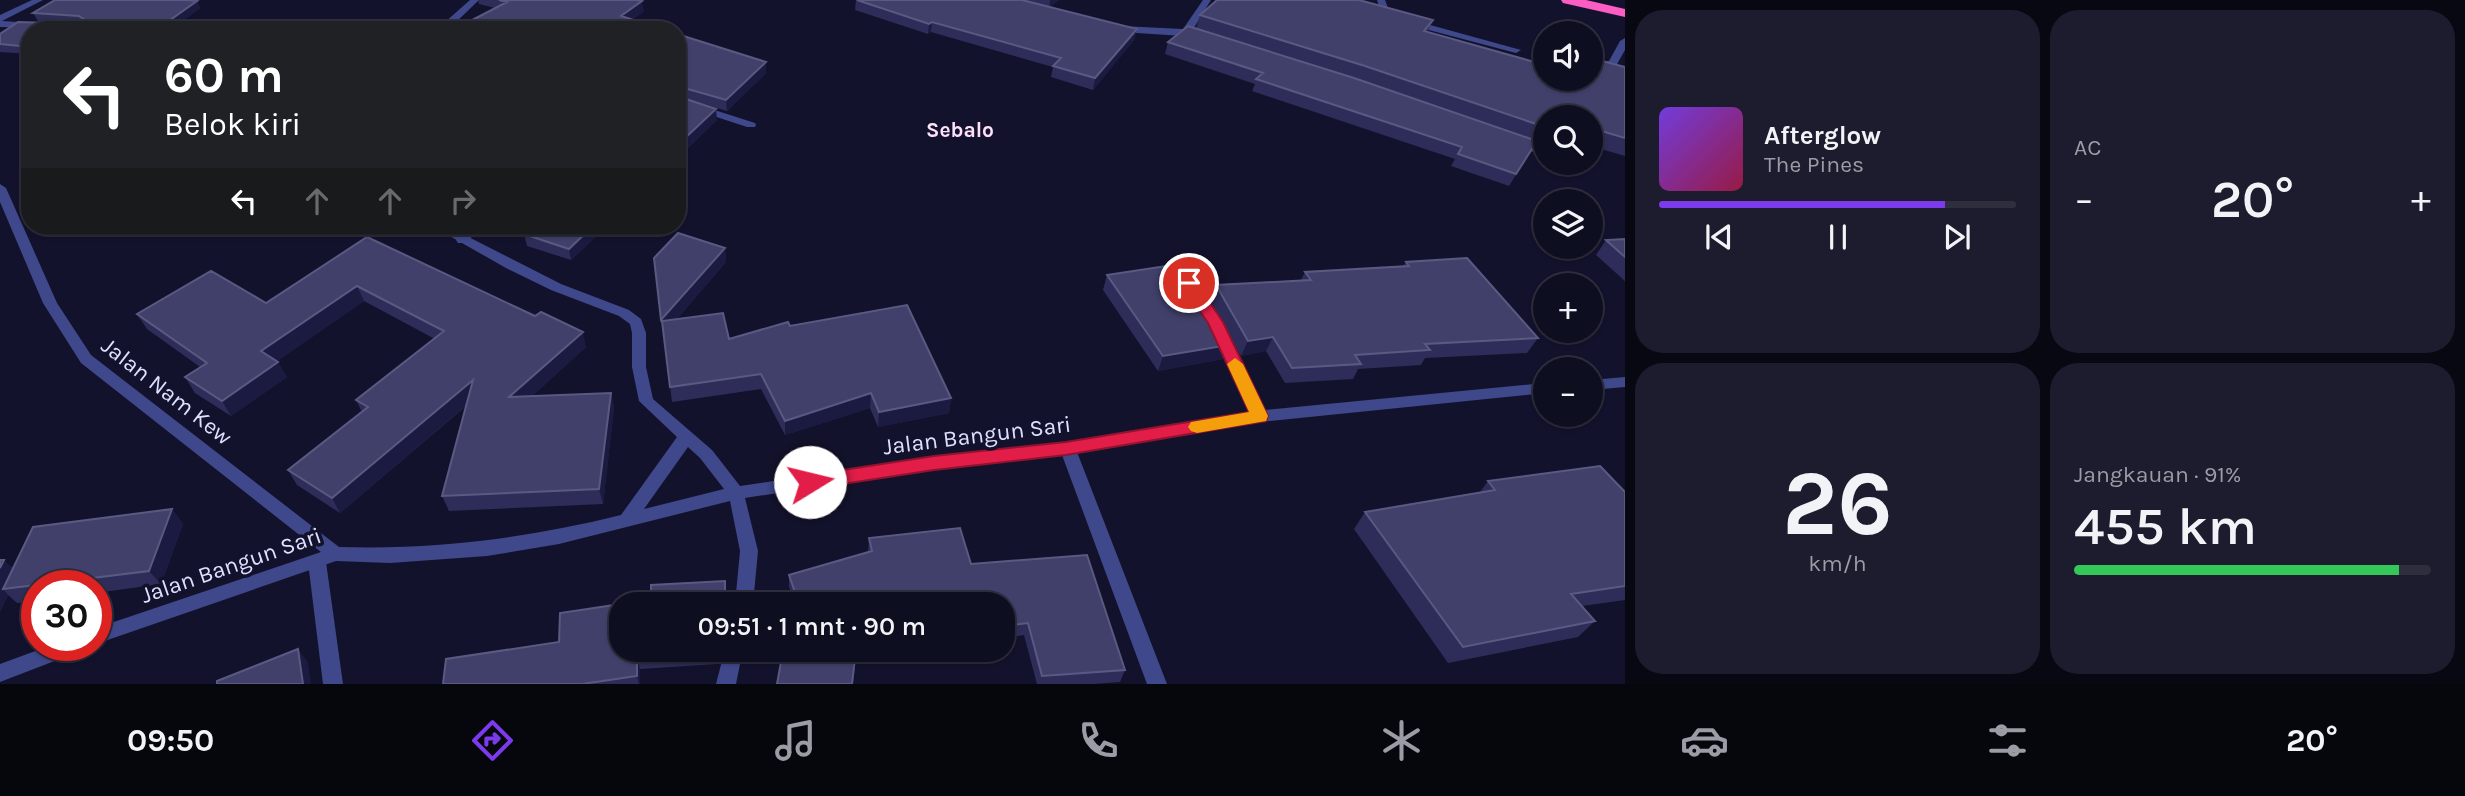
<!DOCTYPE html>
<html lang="id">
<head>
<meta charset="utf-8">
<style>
  :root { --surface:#0e0e21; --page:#1c1c2e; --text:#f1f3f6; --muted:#9b9ca5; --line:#2e2e3f; --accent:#7c3aed }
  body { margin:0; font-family:Karla,sans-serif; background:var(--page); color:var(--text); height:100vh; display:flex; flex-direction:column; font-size:26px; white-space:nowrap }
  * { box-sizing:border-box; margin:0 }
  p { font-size:23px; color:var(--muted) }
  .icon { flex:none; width:38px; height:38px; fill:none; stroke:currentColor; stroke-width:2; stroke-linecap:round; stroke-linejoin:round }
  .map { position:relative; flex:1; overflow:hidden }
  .drawer { display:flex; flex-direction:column; gap:10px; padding:10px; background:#080812; width:840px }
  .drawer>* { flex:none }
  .guide { position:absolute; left:21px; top:21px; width:665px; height:214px; border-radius:28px; box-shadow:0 2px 5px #0004,0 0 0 2px var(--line); background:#202124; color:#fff; overflow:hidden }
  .buttons { position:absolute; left:1533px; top:21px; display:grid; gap:14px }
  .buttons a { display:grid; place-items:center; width:70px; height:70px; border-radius:50%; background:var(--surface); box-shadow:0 2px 5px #0004,0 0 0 2px var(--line); font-size:35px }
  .speed { position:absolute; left:21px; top:570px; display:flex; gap:14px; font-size:35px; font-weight:700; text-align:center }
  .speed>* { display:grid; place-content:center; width:91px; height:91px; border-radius:50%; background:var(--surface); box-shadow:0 2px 5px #0004,0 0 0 2px var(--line); line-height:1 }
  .speed .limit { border:10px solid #d22; background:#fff; color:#111 }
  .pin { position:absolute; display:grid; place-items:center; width:60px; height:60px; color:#fff; margin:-30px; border:4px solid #fff; border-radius:50%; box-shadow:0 2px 7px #0007 }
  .me { position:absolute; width:77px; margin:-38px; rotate:81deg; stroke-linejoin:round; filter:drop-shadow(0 0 5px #0008) }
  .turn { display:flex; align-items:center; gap:24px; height:147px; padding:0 28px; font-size:32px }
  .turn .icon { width:91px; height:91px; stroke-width:2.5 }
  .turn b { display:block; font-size:49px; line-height:60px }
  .lanes { display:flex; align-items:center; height:66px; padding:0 28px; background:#0003; justify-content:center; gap:35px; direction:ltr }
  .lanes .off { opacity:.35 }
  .big { font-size:52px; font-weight:600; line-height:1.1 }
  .drawer .tile { flex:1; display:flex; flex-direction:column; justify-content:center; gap:10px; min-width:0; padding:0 24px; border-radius:28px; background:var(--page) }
  .drawer .dial { align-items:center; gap:0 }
  .dial b { font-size:91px; line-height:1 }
  .song { display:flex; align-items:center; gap:21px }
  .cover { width:84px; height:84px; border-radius:10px; background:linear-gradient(135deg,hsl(260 70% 55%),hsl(340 70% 35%)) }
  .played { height:7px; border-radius:4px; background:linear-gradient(90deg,var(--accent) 80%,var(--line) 80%) }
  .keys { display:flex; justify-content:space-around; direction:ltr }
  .heat { display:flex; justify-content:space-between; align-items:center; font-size:38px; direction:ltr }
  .charge { height:10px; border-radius:5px; background:linear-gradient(90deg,#34c759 91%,var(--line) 0) }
  .drawer .tiles { flex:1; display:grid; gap:10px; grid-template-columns:repeat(2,1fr) }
  .trip { position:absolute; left:609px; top:592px; width:406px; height:70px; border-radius:28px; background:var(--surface); box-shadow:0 2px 5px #0004,0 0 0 2px var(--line); font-weight:600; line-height:70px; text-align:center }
  .tab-bar { display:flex; height:112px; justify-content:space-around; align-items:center; background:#06060d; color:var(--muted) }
  .tab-bar .icon { width:49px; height:49px }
  .tab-bar .current { color:var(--accent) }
  .tab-bar b { font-size:32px; color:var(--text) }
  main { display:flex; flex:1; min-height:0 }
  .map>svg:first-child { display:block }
</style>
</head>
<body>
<main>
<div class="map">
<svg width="1625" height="684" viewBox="0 0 1625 684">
  <rect width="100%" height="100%" fill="#13122c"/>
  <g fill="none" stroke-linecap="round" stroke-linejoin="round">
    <path fill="#3f488a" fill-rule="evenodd" d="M1377,0H1385L1388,8L1412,20L1521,50L1516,53L1406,24L1381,12Z
      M1625,38V50L1616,66L1591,69V63L1609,61L1620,41Z
      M469,226H482L466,243H458L456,240Z
      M317,555L323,557L326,562L343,684H323L308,562L311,557Z"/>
    <path fill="#3f488a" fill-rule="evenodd" d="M32,0H43L2,21L34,23L39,26L37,28L0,27V15Z
      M470,0H479L452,26L454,30H444V23Z
      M1203,0H1211L1192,31L1199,33V37L1121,32L1116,29L1121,26L1183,29Z
      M677,98L755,123L756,125L755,127H747L677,104Z
      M1517,140L1545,149V156L1513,145L1511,143Z
      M0,184L6,188L57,303L91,355L339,547C436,550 528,538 621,515L677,437L639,401L632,367V333L630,324L619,316L551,290L506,268L432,226H447L561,284L629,310L641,319L646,333V367L653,399L712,450L740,486L935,457L1067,442L1251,412L1213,332L1220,327L1227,332L1265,410L1545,383V393L1260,422L1077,452L1167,684H1147L1062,455L935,469L745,498L758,551L753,604H735L740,551L730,501L559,544L487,556L390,563L336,561L96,644V628L321,552L81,363L43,303L0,202ZM688,447L700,458L724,489L644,509Z
      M1176,259L1181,260L1207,300L1209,303L1207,306H1197L1170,263Z
      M1625,377V387L1591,390V380Z
      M49,646H80L78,652L0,682V664Z
      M725,649H743L736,684H716Z"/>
    <path fill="#fb5dc2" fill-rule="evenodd" d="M1561,0H1586L1625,9V17L1563,3Z"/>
  </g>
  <path fill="#2e2d59" d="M478,0H637L644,12L495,8L479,4Z
    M856,0H1059L1050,7L1137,29L1134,40L1093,90L1051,77L1053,67L931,32L928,34L855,10Z
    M197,1L200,8L171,30H30V54L0,52V34L72,24L38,21L33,13Z
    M1200,15L1433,20L1427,32L1545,79L1625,67V156L1591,146V117H1545V133L1543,132L1509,186L1451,166L1455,159L1252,91L1255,84L1165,54L1168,42L1196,29Z
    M677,34L766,73L727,111L681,97L717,120L683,153L677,150Z
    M533,226H607L571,260L527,246L524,234Z
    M367,237L586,347L532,396L611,393L614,408L603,504L449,511L442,496L466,406L340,513L297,485L288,470L362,412L356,400L435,339L364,301L277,361L287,377L231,416L195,393L185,377L200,367L147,329L137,314L266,303Z
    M1625,239V281L1596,255L1606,240Z
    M725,248L726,262L677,319L729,339L790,326L951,398L949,413L878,427L870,408L785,435L761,389L672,402L654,258Z
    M1406,262L1538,338L1527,353L1425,358L1421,365L1358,369L1353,379L1285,383L1266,351L1241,356L1210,300L1216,285L1301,280L1305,272L1403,266Z
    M1107,275L1183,287L1223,359L1158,371L1103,290Z
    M1488,481L1625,492V600L1582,606L1595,621L1578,637L1448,663L1354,529L1365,512L1480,492Z
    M172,509L183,524L161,584L96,593V586H37V601L17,603L8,595L0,612V560L13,568Z
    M869,538L971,564L1125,670L1120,682L1093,684H1037L1024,635L1003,638V604H795L789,587V575L868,552Z
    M559,642L621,649H722L718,664L640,669V684H443Z
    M810,649H920L856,658L853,684H777L812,656Z"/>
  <path fill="#1b1a40" d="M1050,0H1059L1049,8Z
    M197,1L200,8L171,30H156Z
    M642,1L644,12L623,26L621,16Z
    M932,22L931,32L928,34L929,24Z
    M1137,29L1134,40L1093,90L1095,78Z
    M766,62V73L727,111L726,100Z
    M716,109L717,120L683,153L682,141Z
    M593,226H607L571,260L569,249Z
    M725,248L726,262L664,334L661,320Z
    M357,286L364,301L270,366L261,351Z
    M583,332L586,347L514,412L509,397Z
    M1273,337L1266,351L1241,356L1248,341Z
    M1229,345L1223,359L1158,371L1163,356Z
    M278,362L287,377L231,416L222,401Z
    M473,380L478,395L340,513L332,498Z
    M611,393L614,408L603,504L599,489Z
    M871,393L870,408L785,435V421Z
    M951,398L949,413L878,427L879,412Z
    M172,509L183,524L161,584L149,571Z
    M4,560L18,574L3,589L8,595L0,612V568Z
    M298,649L308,662L311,684H303Z
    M717,649H722L718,664L717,651Z
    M637,656L640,669V684H639L637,676Z"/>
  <path fill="#41406b" stroke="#5a5982" stroke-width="2" d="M55,0H187L197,1L156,30H30V47L0,44V34L18,22L86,24L85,20L79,16L33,13Z
    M499,0H637L642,1L621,16L665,30H453L507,2Z
    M857,0H1022L1137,29L1095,78L1053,66L1061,58L932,22L929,24Z
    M1217,0H1359L1433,20L1424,31L1545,65V79H1591V58L1625,67V138L1591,128V117L1552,116L1545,117V127L1365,66L1200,15Z
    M1188,26L1354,78L1537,141L1516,174L1458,154L1462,147L1256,79L1263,73L1168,42Z
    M677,34L766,62L726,100L677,86Z
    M677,96L716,109L682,141L677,140Z
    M533,226H593L569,249L524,234Z
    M678,233L725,248L661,320L654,258Z
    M367,237L535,316L541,312L583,332L509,397L611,393L599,489L442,496L473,380L332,498L288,470L368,407L356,400L444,331L357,286L261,351L278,362L222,401L185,377L207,363L137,314L211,271L266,303Z
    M1625,239V257L1606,240Z
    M1467,258L1538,338L1425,344L1430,350L1355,355L1361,364L1292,368L1273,337L1248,341L1216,285L1311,280L1305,272L1409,266L1406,262Z
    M1166,266L1183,287L1197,286L1212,310L1229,345L1163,356L1107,275Z
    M907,305L951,398L879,412L871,393L785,421L761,374L670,387L662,321L723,313L729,339L788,322L790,326Z
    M1600,466L1625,492V586L1571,594L1595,621L1463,647L1365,512L1495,490L1488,481Z
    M172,509L149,571L3,589L33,527Z
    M960,528L971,564L1087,555L1125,670L1042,676L1028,623L1003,626V604H799L789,575L872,551L869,538Z
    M0,560H4L0,568Z
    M725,581V604H624L651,600V585Z
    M621,604V649H717V651L637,656V676L582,684H443L446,659L559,642L560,613Z
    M298,649L303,684H217V681Z
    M814,649H856L852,684H777L783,651L817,656Z"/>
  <path fill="#e11d48" stroke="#92132f" stroke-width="2" d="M1189,278L1194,279L1223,322L1268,416L1266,421L1066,455L934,470L810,489L804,487L801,482L804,477L810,475L934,456L1066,442L1249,412L1208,323L1181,283Z"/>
  <path fill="#f59e0b" d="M1235,358L1243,364L1268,416L1266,421L1197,433L1191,431L1188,427L1191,422L1249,412L1227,364Z"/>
  <g text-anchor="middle" stroke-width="7" stroke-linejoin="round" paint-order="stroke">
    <g font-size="21" font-weight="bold" fill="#fee1f8" stroke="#13122c">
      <text x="960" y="137">Sebalo</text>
    </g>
    <g font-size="23" fill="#dfe0fe" stroke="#13122c">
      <text transform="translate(167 391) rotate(38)" y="8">Jalan Nam Kew</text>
      <text transform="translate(977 435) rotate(-7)" y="8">Jalan Bangun Sari</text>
      <text transform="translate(231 565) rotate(-19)" y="8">Jalan Bangun Sari</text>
    </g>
  </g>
</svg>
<div class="buttons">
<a><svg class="icon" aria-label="sound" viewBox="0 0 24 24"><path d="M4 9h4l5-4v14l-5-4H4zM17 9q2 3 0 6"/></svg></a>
<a><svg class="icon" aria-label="search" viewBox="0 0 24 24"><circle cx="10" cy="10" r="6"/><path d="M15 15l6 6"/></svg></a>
<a><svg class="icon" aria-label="layers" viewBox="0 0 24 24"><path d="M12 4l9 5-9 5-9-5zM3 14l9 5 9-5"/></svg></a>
<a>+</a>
<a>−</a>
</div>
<div class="speed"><div class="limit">30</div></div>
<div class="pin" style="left:1189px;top:283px;background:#d93025"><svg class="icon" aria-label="arrive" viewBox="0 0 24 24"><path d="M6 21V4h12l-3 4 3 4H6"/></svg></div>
<svg class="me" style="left:810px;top:482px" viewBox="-20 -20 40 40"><circle r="19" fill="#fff"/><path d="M0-13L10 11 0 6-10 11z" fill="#e11d48"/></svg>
<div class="trip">09:51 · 1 mnt · 90 m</div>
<div class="guide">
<div class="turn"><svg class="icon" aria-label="left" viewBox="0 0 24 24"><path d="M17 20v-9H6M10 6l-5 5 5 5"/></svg><div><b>60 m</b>Belok kiri</div></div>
<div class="lanes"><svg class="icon" aria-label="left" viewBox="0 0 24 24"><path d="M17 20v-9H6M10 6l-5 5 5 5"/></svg><svg class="icon off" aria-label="ahead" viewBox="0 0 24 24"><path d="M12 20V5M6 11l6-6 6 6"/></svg><svg class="icon off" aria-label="ahead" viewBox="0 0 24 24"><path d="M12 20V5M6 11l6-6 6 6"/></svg><svg class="icon off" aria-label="right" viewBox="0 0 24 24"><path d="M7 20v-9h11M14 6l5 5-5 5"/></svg></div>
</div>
</div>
<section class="drawer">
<div class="tiles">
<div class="tile">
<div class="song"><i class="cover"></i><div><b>Afterglow</b><p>The Pines</p></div></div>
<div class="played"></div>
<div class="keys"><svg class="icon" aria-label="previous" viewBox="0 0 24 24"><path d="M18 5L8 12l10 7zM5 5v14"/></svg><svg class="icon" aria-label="pause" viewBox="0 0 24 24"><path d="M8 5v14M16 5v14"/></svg><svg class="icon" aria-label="next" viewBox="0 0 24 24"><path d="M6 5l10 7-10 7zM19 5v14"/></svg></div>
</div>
<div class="tile"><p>AC</p>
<div class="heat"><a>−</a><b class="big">20°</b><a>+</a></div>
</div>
<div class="tile dial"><b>26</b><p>km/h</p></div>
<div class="tile"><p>Jangkauan · 91%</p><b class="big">455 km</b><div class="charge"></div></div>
</div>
</section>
</main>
<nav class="tab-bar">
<b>09:50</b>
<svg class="icon current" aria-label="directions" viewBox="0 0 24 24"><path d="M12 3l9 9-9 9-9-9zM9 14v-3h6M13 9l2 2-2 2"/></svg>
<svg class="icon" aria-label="music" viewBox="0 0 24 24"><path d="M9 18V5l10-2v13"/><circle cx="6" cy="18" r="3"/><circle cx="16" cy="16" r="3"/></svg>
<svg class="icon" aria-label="phone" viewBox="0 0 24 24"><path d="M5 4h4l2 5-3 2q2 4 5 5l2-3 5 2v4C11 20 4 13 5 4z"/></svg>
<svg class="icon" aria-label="climate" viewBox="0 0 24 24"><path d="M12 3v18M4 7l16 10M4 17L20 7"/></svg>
<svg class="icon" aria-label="car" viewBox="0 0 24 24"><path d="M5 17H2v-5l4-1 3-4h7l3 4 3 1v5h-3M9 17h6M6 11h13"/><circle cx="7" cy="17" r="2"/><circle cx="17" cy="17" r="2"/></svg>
<svg class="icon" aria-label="filters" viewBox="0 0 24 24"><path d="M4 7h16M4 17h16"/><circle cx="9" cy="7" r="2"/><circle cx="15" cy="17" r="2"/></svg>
<b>20°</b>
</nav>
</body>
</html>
